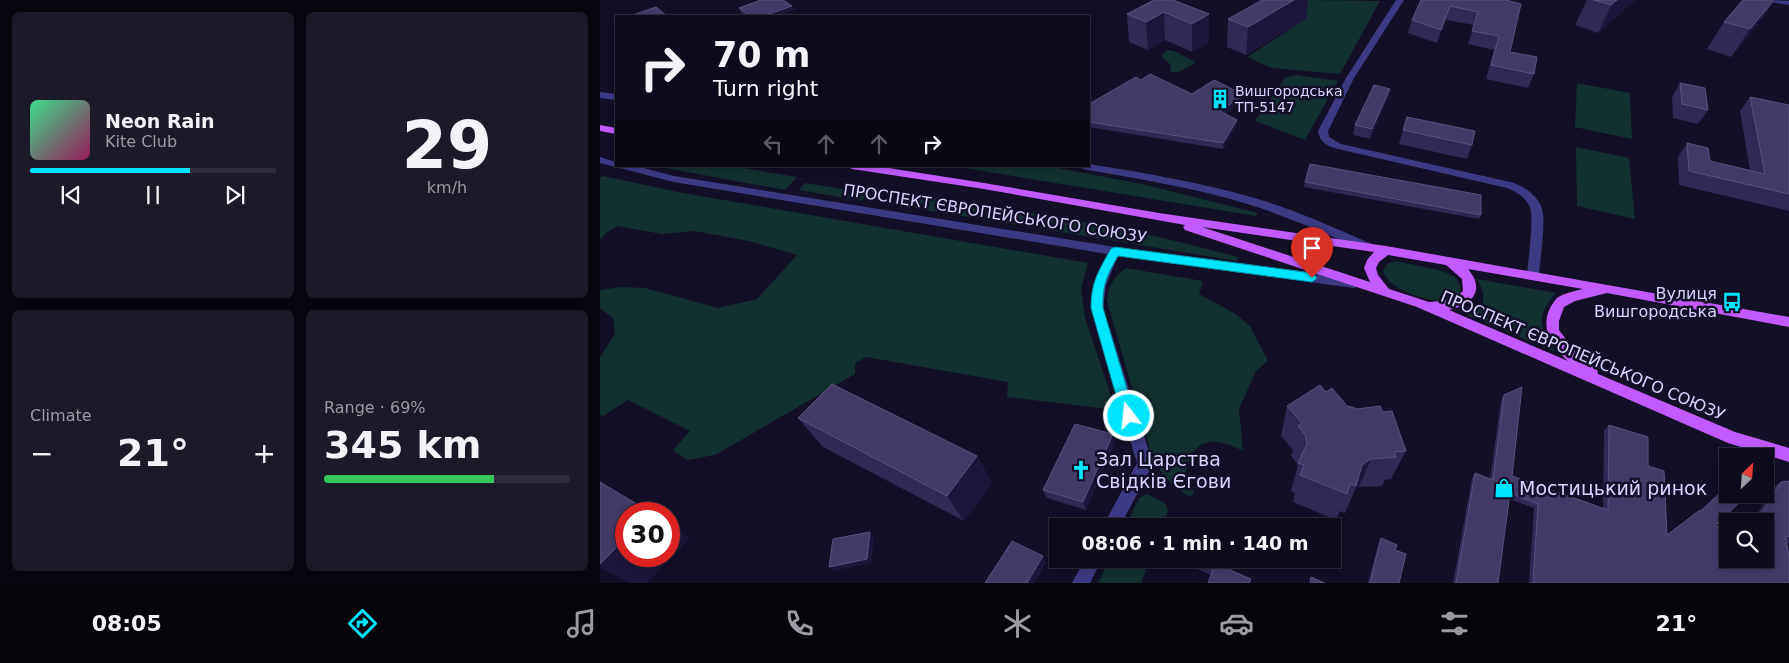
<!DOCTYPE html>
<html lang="en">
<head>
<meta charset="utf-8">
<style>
  :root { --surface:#0e0b1c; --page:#1c1929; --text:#f1f3f6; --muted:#9b9ba3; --line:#2e2b3b; --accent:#00e5ff }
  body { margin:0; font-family:"DejaVu Sans",sans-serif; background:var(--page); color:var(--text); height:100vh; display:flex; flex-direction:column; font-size:19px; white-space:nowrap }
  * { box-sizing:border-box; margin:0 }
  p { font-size:16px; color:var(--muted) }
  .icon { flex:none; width:28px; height:28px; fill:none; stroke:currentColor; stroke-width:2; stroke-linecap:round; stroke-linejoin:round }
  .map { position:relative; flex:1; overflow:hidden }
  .drawer { display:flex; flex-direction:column; gap:12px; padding:12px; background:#08060f; width:600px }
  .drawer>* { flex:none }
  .guide { position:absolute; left:15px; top:15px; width:475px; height:152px; border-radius:0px; box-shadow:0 2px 8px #0003,0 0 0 1px var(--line); background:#0e0b1c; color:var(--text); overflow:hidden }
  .needle { width:32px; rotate:25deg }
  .buttons { position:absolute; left:1119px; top:448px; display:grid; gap:10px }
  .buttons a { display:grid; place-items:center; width:55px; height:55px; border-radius:0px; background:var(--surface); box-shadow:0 2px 8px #0003,0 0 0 1px var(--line); font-size:25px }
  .speed { position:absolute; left:15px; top:502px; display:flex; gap:10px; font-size:25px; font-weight:700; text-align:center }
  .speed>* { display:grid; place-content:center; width:65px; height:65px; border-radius:50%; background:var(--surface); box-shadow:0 2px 8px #0003,0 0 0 1px var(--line); line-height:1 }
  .speed .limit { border:8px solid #d22; background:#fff; color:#111 }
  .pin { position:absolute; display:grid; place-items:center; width:42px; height:42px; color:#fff; margin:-51px -21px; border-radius:50% 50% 50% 0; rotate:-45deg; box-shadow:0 0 5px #0007 }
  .pin .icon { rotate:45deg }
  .me { position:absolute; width:55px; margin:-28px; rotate:344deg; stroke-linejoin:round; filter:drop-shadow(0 0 4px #0008) }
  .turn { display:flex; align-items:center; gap:18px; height:105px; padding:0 15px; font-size:22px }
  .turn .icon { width:65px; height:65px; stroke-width:2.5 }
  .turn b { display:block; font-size:35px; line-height:42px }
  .lanes { display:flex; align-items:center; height:48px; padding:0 15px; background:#0003; justify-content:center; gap:25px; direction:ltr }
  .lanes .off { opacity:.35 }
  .big { font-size:38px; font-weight:700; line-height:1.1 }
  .drawer .tile { flex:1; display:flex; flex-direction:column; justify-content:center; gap:8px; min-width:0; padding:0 18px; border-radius:8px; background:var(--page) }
  .drawer .dial { align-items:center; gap:0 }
  .dial b { font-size:65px; line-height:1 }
  .song { display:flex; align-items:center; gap:15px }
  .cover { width:60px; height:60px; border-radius:8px; background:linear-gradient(135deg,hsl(150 70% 55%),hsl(330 70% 35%)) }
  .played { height:5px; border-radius:2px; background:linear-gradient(90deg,var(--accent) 65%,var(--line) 65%) }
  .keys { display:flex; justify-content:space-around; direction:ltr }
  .heat { display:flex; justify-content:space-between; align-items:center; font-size:28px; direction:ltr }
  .charge { height:8px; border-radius:4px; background:linear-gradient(90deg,#34c759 69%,var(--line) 0) }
  .drawer .tiles { flex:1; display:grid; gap:12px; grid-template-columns:repeat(2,1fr) }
  .trip { position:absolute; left:449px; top:518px; width:292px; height:50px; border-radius:0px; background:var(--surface); box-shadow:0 2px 8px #0003,0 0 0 1px var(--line); font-weight:700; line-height:50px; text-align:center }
  .tab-bar { display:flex; height:80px; justify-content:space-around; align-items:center; background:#06040b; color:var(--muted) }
  .tab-bar .icon { width:35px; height:35px }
  .tab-bar .current { color:var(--accent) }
  .tab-bar b { font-size:22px; color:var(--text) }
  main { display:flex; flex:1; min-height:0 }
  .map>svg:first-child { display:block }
</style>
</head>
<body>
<main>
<section class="drawer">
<div class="tiles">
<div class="tile">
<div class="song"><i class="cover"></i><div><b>Neon Rain</b><p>Kite Club</p></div></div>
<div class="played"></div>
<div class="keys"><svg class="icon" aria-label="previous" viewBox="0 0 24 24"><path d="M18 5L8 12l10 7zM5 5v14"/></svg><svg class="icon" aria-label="pause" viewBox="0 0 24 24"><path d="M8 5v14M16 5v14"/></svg><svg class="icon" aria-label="next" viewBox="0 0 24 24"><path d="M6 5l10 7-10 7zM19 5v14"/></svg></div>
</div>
<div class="tile dial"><b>29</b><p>km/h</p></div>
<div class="tile"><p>Climate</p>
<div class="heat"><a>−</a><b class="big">21°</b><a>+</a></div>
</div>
<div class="tile"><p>Range · 69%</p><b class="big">345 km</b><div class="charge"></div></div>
</div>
</section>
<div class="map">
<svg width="1189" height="583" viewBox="0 0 1189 583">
  <rect width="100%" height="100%" fill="#130f26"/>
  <path fill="#12302f" d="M705,0L780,1L740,74L672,68L647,57L707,18L688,10Z
    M567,50L574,51L594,61V64L579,72H571L570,64L561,56Z
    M696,75L738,81L705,140L655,121L685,78Z
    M977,83L1030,93L1032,139L975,127Z
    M976,147L1029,158L1035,219L977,206Z
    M54,166H131L197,177L185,190Z
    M353,166H448L547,185L658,213L656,216Z
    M3,176L78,192L488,263L481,289L485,318L516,410L407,397L408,382L266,357L255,363V374L115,455L87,460L73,450L90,431L28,400L3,416L0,415V357L15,334L13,318L0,308V290L21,287L45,288L118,308L157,299L197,255L149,241L94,231L62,234L17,226L5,234L0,240V178Z
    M205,183L268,193L262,201L199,190Z
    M310,194C420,211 530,226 637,257V261L301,206Z
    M796,261L843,271L856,278L860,286V295L851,302C831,302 790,292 783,271L787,264Z
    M526,268L603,281L599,294L634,313L650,326L668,361L656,371L639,409L643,451C626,442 603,434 592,455C589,461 585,468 586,474C587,480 592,487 594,492L590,497C570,485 562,475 551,454L507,301C509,285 513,277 526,268Z
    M877,279L956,293C935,317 939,328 956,352L867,315L882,308C885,296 883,289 877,279Z
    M547,494L565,503L568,511L562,526H526L539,498Z
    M510,559H550L541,583H498Z"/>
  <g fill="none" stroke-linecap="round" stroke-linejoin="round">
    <path fill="#3d3a85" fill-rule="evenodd" d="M796,0H804L754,78L728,131L729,137L741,144L910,182C924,185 941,198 943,213C945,232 940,257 939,276L937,279H929L927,276C928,260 933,227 931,212C930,200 917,192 907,188L734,148C725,145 720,141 718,131L746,78Z
      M1169,0L1189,1V5L1170,2Z
      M0,92L16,94V100L0,98Z
      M0,157L16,162V166H36L74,176L515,247L754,278L758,280L760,283L758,286L754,288L518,256L506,285L503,308L553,464L520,526H503L537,463L491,308L493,285L507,254L74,182L0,163Z
      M489,164C546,173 603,183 658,199C697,211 734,228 772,244L774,247L772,250H764C727,234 689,217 651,205C596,188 539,179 483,169L478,166H489Z
      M485,559H502L490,583H472Z"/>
    <path fill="#c25bff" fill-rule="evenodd" d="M0,125L16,128V134L0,131Z
      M247,166H276L384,183L559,213L786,246L1189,317V327L1007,293L975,301L964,307L959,321V330L974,350L997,368L998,374L1135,432L1189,448V462L1128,443L817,307L585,230L583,227L585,225L384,189L252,169ZM602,227L774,252L767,260L764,268L770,282ZM788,255L846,265L862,279L863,291L853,300L829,302L789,289L778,275L776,268L779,262ZM868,269L983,289C975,291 964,293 957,298C954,301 952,305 950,308C940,329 952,347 968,361L849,310C872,305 886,290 868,269Z"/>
  </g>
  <path fill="#312854" d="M554,0L609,14V42L592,52L565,40L548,50L529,42L527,14Z
    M662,0H708L706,18L646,55L627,47L628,19Z
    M821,0L909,1L910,52L934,74L928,88L886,79L894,50L868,44L874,25L846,20L837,43L808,33L812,20Z
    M987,0H1035L998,33L975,25Z
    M1143,0H1175L1162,19L1131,57L1107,49L1124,22Z
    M139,8L194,10L177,16H146L141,13Z
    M541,80L592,94L644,101L624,113L637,125L623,149L489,127V104Z
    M1080,83L1108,110L1098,124L1073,118L1072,97Z
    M790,89L788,98L770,139L753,135L755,125Z
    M1150,97L1189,105V211L1079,185L1078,157L1087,143L1110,161L1150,170L1140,111Z
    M807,117L872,145L867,159L799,144Z
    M705,182L881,215L879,219L704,187Z
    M726,392L747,406L757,409L783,412L806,451L791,479L785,480L782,486L759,487L755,490L745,513L740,511L736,520L693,502L695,493L691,491L698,465L691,456L693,450L681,436L687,406Z
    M904,395L912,476L1003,509L1004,430L1009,425L1048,466L1067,534L1100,511L1128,484V494L1115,526L1128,559L1165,521H1153L1174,487L1181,482L1189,481V544L1187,543L1189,583H929L934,508L909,499L898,583H853L872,478L875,473L890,479L901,400Z
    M198,418L377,456L392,483L364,521L223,447Z
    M515,443L486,510L447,498L443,490Z
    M781,538L795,550L799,583H768L778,545Z
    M597,559H635L631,571L651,579L650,583H608L611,575L595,568L596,561Z"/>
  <path fill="#1d163a" d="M688,0H708L706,18L646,55L648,27Z
    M1017,0H1035L998,33L1011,5Z
    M1174,0H1175L1162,19L1131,57L1150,29Z
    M192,6L194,10L177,16H163Z
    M850,6L846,20L837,43L841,30Z
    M564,12L565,40L548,50L546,22Z
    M609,14V42L592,52V24Z
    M790,89L788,98L770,139L772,129Z
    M644,95V101L620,117V111Z
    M637,120V125L623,149V143Z
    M513,434L515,443L486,510L483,502Z
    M377,456L392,483L364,521L347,496Z
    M771,459L759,487L755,490L762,465Z
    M69,524L90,538L47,583H30L0,568V564L26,538V556H69Z
    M270,532L274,536L271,563L233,571L229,567Z
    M443,556L446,563L434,583H427Z
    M634,559H635L629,576L630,570Z"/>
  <path fill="#433a66" stroke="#5a527e" d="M161,0H183L192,6L163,16H151L139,8Z
    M554,0H573L609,14L592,24L564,12L546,22L527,14Z
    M662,0H694L648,27L628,19Z
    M821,0H909V1L921,4L910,52L937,57L934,74L891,65L899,36L872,31L878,12L850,6L841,30L812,20Z
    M994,0H1017L1011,5Z
    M1143,0H1174L1150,29L1124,22Z
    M56,7L67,16H35L33,15Z
    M550,74L592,94L614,80L644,95L620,111L637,120L623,143L489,122V104L536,77L541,80Z
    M1080,83L1105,88L1108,110L1082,104Z
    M774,85L790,89L772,129L755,125Z
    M1150,97L1189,105V194L1089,171L1087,143L1108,148L1110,161L1165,174Z
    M807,117L875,131L872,145L803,130Z
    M710,164L881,195V215L705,182Z
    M232,384L377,456L347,496L198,418Z
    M720,385L726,392L732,388L747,406L752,407L757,409L780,406L783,412L792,411L806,451L794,452L796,457L771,459L762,465L756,486L750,484L747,494L700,475L704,465L698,463L707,444L705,435L698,426L702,423L687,406Z
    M922,387L912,476L1008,510L1009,425L1048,437V466L1064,471L1067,535L1100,510L1101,511L1128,486V494H1148L1115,526L1128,529V559H1165V521H1157L1181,482L1189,481V537L1185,536L1189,555V583H933L938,504L910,493L898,583H856L875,473L893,480L904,395Z
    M475,424L513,434L483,502L443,490Z
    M0,482L52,513L26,514V538L0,564Z
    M270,532L267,559L229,567L233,539Z
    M781,538L797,545L795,550L806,554L799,583H770Z
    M412,541L443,556L427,583H385Z
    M597,559H634L630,570L651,579L649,583H608L613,569L596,561Z
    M711,577L725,583H710Z"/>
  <path fill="#00e5ff" stroke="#0095a6" d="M515,247L712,273L717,278L712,282L518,256C507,275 502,285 503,308L535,416L533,420L529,422L524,420L522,416L491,308C491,282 499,270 511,249Z"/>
  <defs>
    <symbol id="building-bare" viewBox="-9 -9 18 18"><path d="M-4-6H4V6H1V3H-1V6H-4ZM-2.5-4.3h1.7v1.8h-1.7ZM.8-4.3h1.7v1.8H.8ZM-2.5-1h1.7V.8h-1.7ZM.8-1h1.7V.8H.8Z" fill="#00e5ff" stroke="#130f26" stroke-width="2.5" paint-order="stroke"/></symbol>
    <symbol id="bus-bare" viewBox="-9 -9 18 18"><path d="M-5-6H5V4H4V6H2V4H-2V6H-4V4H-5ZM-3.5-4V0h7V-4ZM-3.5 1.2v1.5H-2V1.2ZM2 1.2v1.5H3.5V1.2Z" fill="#00e5ff" stroke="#130f26" stroke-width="2.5" paint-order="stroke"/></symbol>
    <symbol id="church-bare" viewBox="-9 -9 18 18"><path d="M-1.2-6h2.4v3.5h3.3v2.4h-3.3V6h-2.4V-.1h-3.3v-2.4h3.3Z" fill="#00e5ff" stroke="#130f26" stroke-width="2.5" paint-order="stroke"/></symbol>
    <symbol id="shop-bare" viewBox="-9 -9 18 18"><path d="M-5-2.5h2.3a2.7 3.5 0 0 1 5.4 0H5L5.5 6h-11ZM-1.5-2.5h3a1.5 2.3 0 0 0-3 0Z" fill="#00e5ff" stroke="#130f26" stroke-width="2.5" paint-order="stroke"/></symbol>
  </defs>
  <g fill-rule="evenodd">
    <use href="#building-bare" x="606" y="85" width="28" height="28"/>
    <use href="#bus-bare" x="1118" y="288" width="28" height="28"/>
    <use href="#church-bare" x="467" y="456" width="28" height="28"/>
    <use href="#shop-bare" x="890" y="474" width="28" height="28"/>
  </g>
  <g text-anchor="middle" stroke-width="5" stroke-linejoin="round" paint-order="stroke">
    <g font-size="14" fill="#d9d4ff" stroke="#130f26" text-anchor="start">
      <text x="635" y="96">Вишгородська<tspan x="635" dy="16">ТП-5147</tspan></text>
    </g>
    <g font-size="16" fill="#d9d4ff" stroke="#130f26">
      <text transform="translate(395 213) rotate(9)" y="6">ПРОСПЕКТ ЄВРОПЕЙСЬКОГО СОЮЗУ</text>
      <text transform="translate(983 355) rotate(23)" y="6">ПРОСПЕКТ ЄВРОПЕЙСЬКОГО СОЮЗУ</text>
    </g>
    <g font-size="16" fill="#d9d4ff" stroke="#130f26" text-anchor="end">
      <text x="1117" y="299">Вулиця<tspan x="1117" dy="18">Вишгородська</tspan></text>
    </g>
    <g font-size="19" fill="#d9d4ff" stroke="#130f26" text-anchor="start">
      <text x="496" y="466">Зал Царства<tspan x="496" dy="22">Свідків Єгови</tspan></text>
      <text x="919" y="495">Мостицький ринок</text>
    </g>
  </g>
</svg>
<div class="buttons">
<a><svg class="needle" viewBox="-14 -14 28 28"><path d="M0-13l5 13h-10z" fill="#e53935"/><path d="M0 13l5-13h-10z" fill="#9b9ba3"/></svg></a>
<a><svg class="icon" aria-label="search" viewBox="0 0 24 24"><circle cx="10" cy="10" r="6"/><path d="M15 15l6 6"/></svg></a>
</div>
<div class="speed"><div class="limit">30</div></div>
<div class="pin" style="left:712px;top:278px;background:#d93025"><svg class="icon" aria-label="arrive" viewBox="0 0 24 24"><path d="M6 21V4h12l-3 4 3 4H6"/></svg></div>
<svg class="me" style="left:529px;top:416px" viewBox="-20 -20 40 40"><circle r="17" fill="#00e5ff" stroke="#fff" stroke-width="3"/><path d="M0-11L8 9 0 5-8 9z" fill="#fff"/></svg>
<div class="trip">08:06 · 1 min · 140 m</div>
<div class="guide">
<div class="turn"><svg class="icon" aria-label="right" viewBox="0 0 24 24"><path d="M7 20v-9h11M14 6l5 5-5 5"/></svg><div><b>70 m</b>Turn right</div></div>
<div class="lanes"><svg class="icon off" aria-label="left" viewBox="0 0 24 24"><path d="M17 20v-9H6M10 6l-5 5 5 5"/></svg><svg class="icon off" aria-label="ahead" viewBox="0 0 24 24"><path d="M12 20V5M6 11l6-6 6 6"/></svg><svg class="icon off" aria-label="ahead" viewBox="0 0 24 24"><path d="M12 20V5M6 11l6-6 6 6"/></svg><svg class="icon" aria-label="right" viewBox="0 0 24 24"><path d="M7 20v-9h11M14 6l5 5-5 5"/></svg></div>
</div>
</div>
</main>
<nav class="tab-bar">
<b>08:05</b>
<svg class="icon current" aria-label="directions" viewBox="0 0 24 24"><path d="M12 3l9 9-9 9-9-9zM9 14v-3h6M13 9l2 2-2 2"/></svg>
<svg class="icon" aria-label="music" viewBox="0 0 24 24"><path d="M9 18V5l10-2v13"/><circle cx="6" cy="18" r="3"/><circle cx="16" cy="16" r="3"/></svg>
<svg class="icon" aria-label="phone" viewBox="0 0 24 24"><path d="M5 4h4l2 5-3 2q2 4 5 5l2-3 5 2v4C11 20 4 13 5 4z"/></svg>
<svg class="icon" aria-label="climate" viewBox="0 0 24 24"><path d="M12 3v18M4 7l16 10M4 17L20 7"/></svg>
<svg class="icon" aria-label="car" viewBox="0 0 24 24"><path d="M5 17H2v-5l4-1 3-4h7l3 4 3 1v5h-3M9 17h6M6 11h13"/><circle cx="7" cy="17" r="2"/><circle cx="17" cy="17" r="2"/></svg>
<svg class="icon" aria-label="filters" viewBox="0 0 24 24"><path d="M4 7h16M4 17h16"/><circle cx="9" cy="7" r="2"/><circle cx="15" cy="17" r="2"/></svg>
<b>21°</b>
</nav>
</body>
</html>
